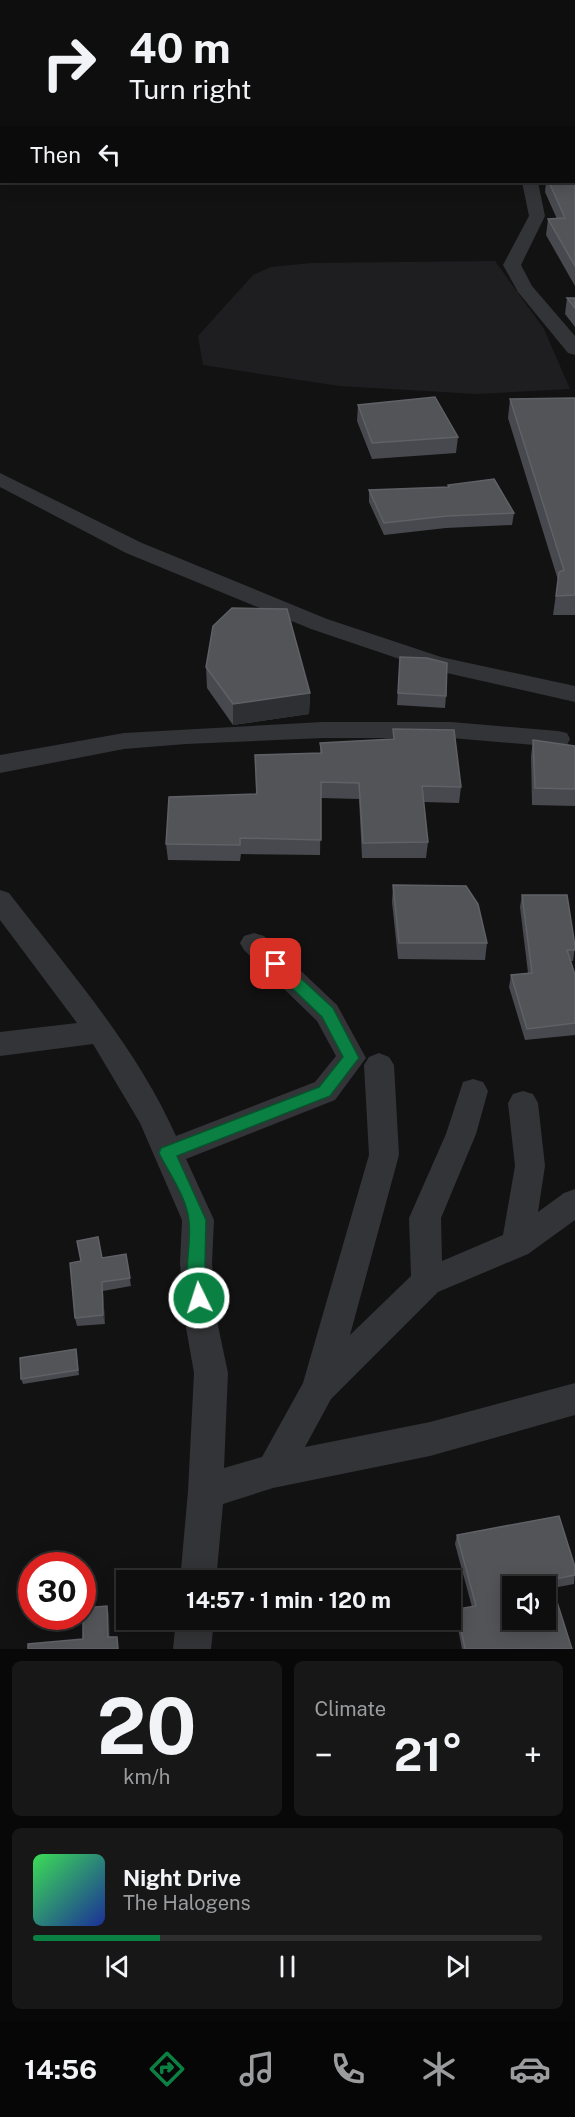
<!DOCTYPE html>
<html lang="en">
<head>
<meta charset="utf-8">
<style>
  :root { --surface:#0e0e0e; --page:#171717; --text:#f1f3f6; --muted:#9b9c9e; --line:#2e2e2e; --accent:#0b8043 }
  body { margin:0; font-family:"Public Sans",sans-serif; background:var(--page); color:var(--text); height:100vh; display:flex; flex-direction:column; font-size:22px; white-space:nowrap }
  * { box-sizing:border-box; margin:0 }
  p { font-size:20px; color:var(--muted) }
  .icon { flex:none; width:33px; height:33px; fill:none; stroke:currentColor; stroke-width:2; stroke-linecap:round; stroke-linejoin:round }
  .map { position:relative; height:1649px; overflow:hidden }
  .panel { display:flex; flex-direction:column; gap:12px; padding:12px; background:#080808; flex:1 }
  .panel>* { flex:none }
  .guide { position:absolute; left:0px; top:0px; width:576px; height:183px; box-shadow:0 3px 15px #0003,0 0 0 2px var(--line); background:#0e0e0e; color:var(--text); overflow:hidden }
  .controls { position:absolute; left:502px; top:1576px; display:grid; gap:12px }
  .controls a { display:grid; place-items:center; width:54px; height:54px; border-radius:0px; background:var(--surface); box-shadow:0 3px 15px #0003,0 0 0 2px var(--line); font-size:30px }
  .speed { position:absolute; left:18px; top:1552px; display:flex; gap:12px; font-size:30px; font-weight:700; text-align:center }
  .speed>* { display:grid; place-content:center; width:78px; height:78px; border-radius:50%; background:var(--surface); box-shadow:0 3px 15px #0003,0 0 0 2px var(--line); line-height:1 }
  .speed .limit { border:9px solid #d22; background:#fff; color:#111 }
  .pin { position:absolute; display:grid; place-items:center; width:51px; height:51px; color:#fff; margin:-26px; border-radius:12px; box-shadow:0 3px 9px #0006 }
  .me { position:absolute; width:66px; margin:-33px; rotate:356deg; stroke-linejoin:round; filter:drop-shadow(0 0 4px #0008) }
  .turn { display:flex; align-items:center; gap:21px; height:126px; padding:0 30px; font-size:27px }
  .turn .icon { width:78px; height:78px; stroke-width:2.5 }
  .turn b { display:block; font-size:42px; line-height:51px }
  .then { display:flex; align-items:center; height:57px; padding:0 30px; background:#0003; gap:12px; font-size:22px }
  .big { font-size:45px; font-weight:700; line-height:1.1 }
  .panel .tile { flex:1; display:flex; flex-direction:column; justify-content:center; gap:9px; min-width:0; padding:0 21px; border-radius:9px; background:var(--page) }
  .panel .dial { align-items:center; gap:0 }
  .dial b { font-size:78px; line-height:1 }
  .song { display:flex; align-items:center; gap:18px }
  .cover { width:72px; height:72px; border-radius:9px; background:linear-gradient(135deg,hsl(130 70% 55%),hsl(230 70% 35%)) }
  .played { height:6px; border-radius:3px; background:linear-gradient(90deg,var(--accent) 25%,var(--line) 25%) }
  .keys { display:flex; justify-content:space-around; direction:ltr }
  .heat { display:flex; justify-content:space-between; align-items:center; font-size:33px; direction:ltr }
  .panel .tiles { flex:1; display:grid; gap:12px; grid-template-columns:1fr 1fr }
  .tile:last-child { grid-column:span 2 }
  .trip { position:absolute; left:116px; top:1570px; width:345px; height:60px; border-radius:0px; background:var(--surface); box-shadow:0 3px 15px #0003,0 0 0 2px var(--line); font-weight:700; line-height:60px; text-align:center }
  .menu { display:flex; height:96px; justify-content:space-around; align-items:center; background:#060606; color:var(--muted) }
  .menu .icon { width:42px; height:42px }
  .menu .current { color:var(--accent) }
  .menu b { font-size:27px; color:var(--text) }
  .map>svg:first-child { display:block }
</style>
</head>
<body>
<div class="map">
<svg width="575" height="1649" viewBox="0 0 575 1649">
  <rect width="100%" height="100%" fill="#121213"/>
  <path fill="#1e1e20" d="M495,261L544,329L570,389L477,394L339,386L203,365L198,336L253,275L271,267L311,263Z"/>
  <g fill="none" stroke-linecap="round" stroke-linejoin="round">
    <path fill="#333437" fill-rule="evenodd" d="M0,32H2V40H0Z
      M522,182H538L545,216L521,265L532,286L575,336V355L568,353L518,292L503,265L529,216Z
      M0,473L142,543L327,619L441,657L575,686V702L429,669L311,629L126,553L0,487Z
      M323,722H451L558,731L567,733L570,739L567,745L558,747L451,738H323L186,744L124,749L0,773V755L124,733Z
      M0,890L9,893C69,971 136,1046 176,1136L315,1082L336,1056L317,1021L244,950L240,943L244,936L254,933L264,936L337,1005L366,1058L335,1100L186,1159L214,1220L212,1263L216,1316L228,1373L224,1468L262,1457L303,1383L369,1155L364,1065L369,1057L379,1053L389,1057L394,1065L399,1155L350,1335L411,1276L409,1218L446,1134L463,1082L473,1079L483,1082L488,1091L476,1134L441,1218L442,1261L503,1235L515,1166L508,1103L513,1094L523,1091L533,1094L538,1103L545,1166L538,1212L564,1193L575,1189V1220L528,1254L438,1292L331,1399L305,1447L430,1422L575,1383V1415L430,1456L273,1488L223,1504L216,1581H180L188,1491L194,1373L184,1316L180,1263L182,1220L140,1123L93,1044L0,1056V1032L77,1023L0,920Z
      M176,1620H214L211,1649H173Z"/>
  </g>
  <path fill="#48494e" d="M575,175V286L546,235L548,219H557L545,192L546,182H574Z
    M567,298H575V327L565,314Z
    M575,398V615H553L558,580L508,418L510,399Z
    M358,405L458,437L456,453L372,459L357,421Z
    M448,485L514,513L512,525L446,528L384,535L369,502V490L448,487Z
    M400,657L446,696L445,708L397,705Z
    M206,667L310,693L309,714L233,725L207,688Z
    M393,729L461,787L459,803L424,802L428,842L426,858H362L359,799L321,798L320,855L241,854L240,861L168,860L166,844L256,794L255,755L320,753V743L393,739Z
    M533,740L575,746V806L532,805L531,756Z
    M393,885L487,943L485,960L398,959L392,902Z
    M522,895L575,946L573,961H571L575,975V1035L525,1040L509,987L511,975L528,973L520,907Z
    M126,1254L131,1286L103,1291L105,1324L77,1326L75,1318L102,1258Z
    M76,1349L79,1375L23,1384L21,1379Z
    M457,1535L575,1567L574,1584L553,1588L572,1649H462L456,1618L457,1609L472,1607L455,1544Z"/>
  <path fill="#2e2f32" d="M310,693L309,714L233,725V704Z
    M102,1282L103,1291L105,1324L103,1315Z
    M107,1606L109,1614L110,1646L108,1637Z"/>
  <path fill="#525458" stroke="#5f6166" stroke-width="1.5" fill-rule="evenodd" d="M574,175H575V266L548,219L565,218L549,182H574Z
    M567,298H575V308Z
    M435,397L458,437L372,443L358,405Z
    M575,398V595L556,596L559,572L564,570L510,399Z
    M494,479L514,513L447,516L384,523L369,490L449,487L448,485Z
    M232,608L287,609L310,693L233,704L206,667L213,626Z
    M400,657L427,658L447,663L446,696L398,693Z
    M393,729L454,730L461,787L422,786L428,842L363,843L359,783L321,782V840L240,838V845L166,844L169,797L257,794L255,755L322,753L320,743L394,739Z
    M533,740L575,746V789L535,788Z
    M393,885L466,886L478,904L487,943H399Z
    M522,895H567L575,946V950H567L575,975V1023L527,1029L511,975L532,973Z
    M98,1237L102,1258L126,1254L130,1278L102,1282L103,1315L75,1318L70,1263L81,1261L77,1241Z
    M76,1349L78,1370L21,1379L20,1358Z
    M559,1516L575,1567V1575L550,1580L572,1649H465L457,1609L476,1606L457,1535ZM513,1587H546V1620H513Z
    M107,1606L108,1637H117L118,1649H28V1644L83,1639V1608Z"/>
  <path fill="#0b8043" stroke="#07532c" stroke-width="1.5" d="M276,958L281,960L333,1008L359,1058L330,1096L177,1156L206,1220L205,1263L207,1298L205,1304L199,1306L192,1304C181,1279 192,1247 189,1221C187,1198 169,1173 159,1153L161,1148L319,1087L343,1057L322,1017L271,968L268,964L271,960Z"/>
</svg>
<div class="controls">
<a><svg class="icon" aria-label="sound" viewBox="0 0 24 24"><path d="M4 9h4l5-4v14l-5-4H4zM17 9q2 3 0 6"/></svg></a>
</div>
<div class="speed"><div class="limit">30</div></div>
<div class="pin" style="left:276px;top:964px;background:#d93025"><svg class="icon" aria-label="arrive" viewBox="0 0 24 24"><path d="M6 21V4h12l-3 4 3 4H6"/></svg></div>
<svg class="me" style="left:199px;top:1298px" viewBox="-20 -20 40 40"><circle r="17" fill="#0b8043" stroke="#fff" stroke-width="3"/><path d="M0-11L8 9 0 5-8 9z" fill="#fff"/></svg>
<div class="trip">14:57 · 1 min · 120 m</div>
<div class="guide">
<div class="turn"><svg class="icon" aria-label="right" viewBox="0 0 24 24"><path d="M7 20v-9h11M14 6l5 5-5 5"/></svg><div><b>40 m</b>Turn right</div></div>
<div class="then">Then<svg class="icon" aria-label="left" viewBox="0 0 24 24"><path d="M17 20v-9H6M10 6l-5 5 5 5"/></svg></div>
</div>
</div>
<section class="panel">
<div class="tiles">
<div class="tile dial"><b>20</b><p>km/h</p></div>
<div class="tile"><p>Climate</p>
<div class="heat"><a>−</a><b class="big">21°</b><a>+</a></div>
</div>
<div class="tile">
<div class="song"><i class="cover"></i><div><b>Night Drive</b><p>The Halogens</p></div></div>
<div class="played"></div>
<div class="keys"><svg class="icon" aria-label="previous" viewBox="0 0 24 24"><path d="M18 5L8 12l10 7zM5 5v14"/></svg><svg class="icon" aria-label="pause" viewBox="0 0 24 24"><path d="M8 5v14M16 5v14"/></svg><svg class="icon" aria-label="next" viewBox="0 0 24 24"><path d="M6 5l10 7-10 7zM19 5v14"/></svg></div>
</div>
</div>
</section>
<nav class="menu">
<b>14:56</b>
<svg class="icon current" aria-label="directions" viewBox="0 0 24 24"><path d="M12 3l9 9-9 9-9-9zM9 14v-3h6M13 9l2 2-2 2"/></svg>
<svg class="icon" aria-label="music" viewBox="0 0 24 24"><path d="M9 18V5l10-2v13"/><circle cx="6" cy="18" r="3"/><circle cx="16" cy="16" r="3"/></svg>
<svg class="icon" aria-label="phone" viewBox="0 0 24 24"><path d="M5 4h4l2 5-3 2q2 4 5 5l2-3 5 2v4C11 20 4 13 5 4z"/></svg>
<svg class="icon" aria-label="climate" viewBox="0 0 24 24"><path d="M12 3v18M4 7l16 10M4 17L20 7"/></svg>
<svg class="icon" aria-label="car" viewBox="0 0 24 24"><path d="M5 17H2v-5l4-1 3-4h7l3 4 3 1v5h-3M9 17h6M6 11h13"/><circle cx="7" cy="17" r="2"/><circle cx="17" cy="17" r="2"/></svg>
</nav>
</body>
</html>
